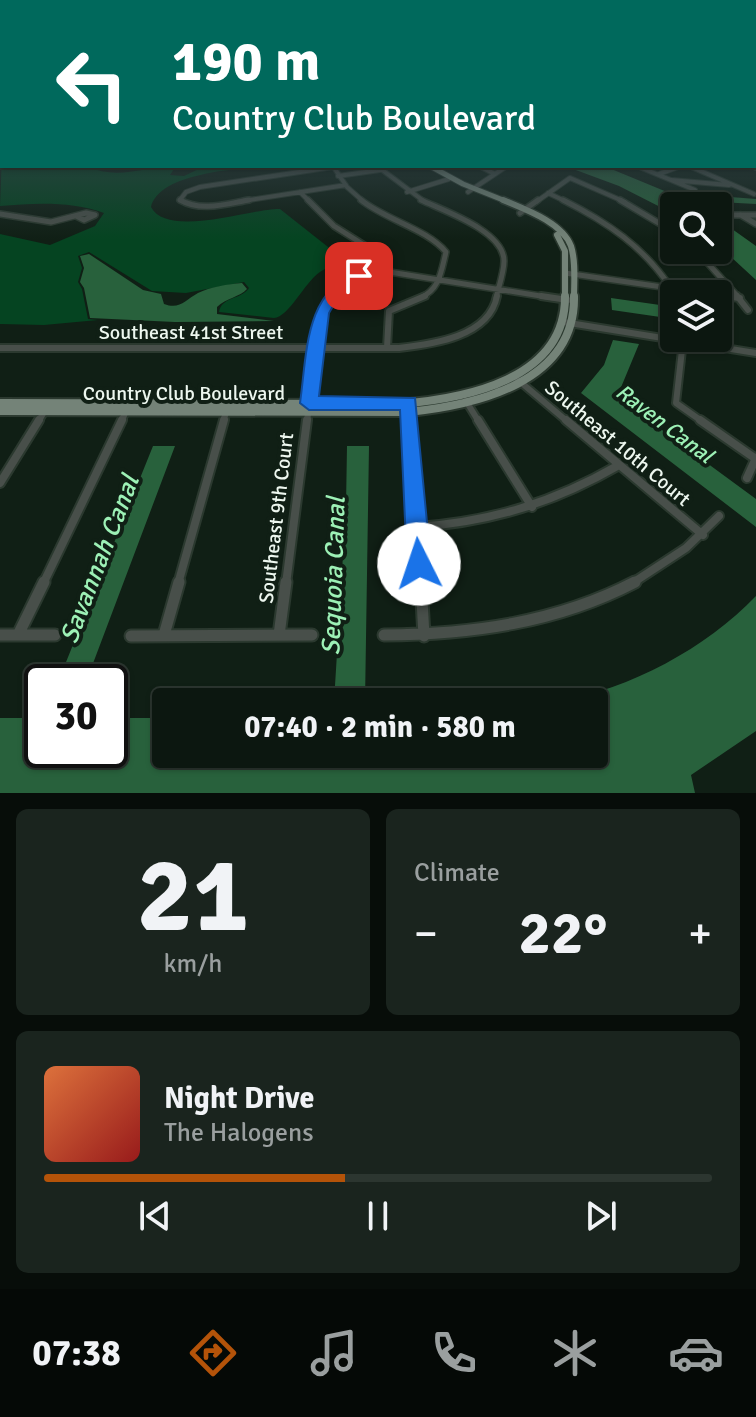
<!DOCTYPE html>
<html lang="en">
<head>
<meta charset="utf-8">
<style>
  :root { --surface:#0c1710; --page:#1a241e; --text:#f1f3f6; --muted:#9a9f9f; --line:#2c3630; --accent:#b45309 }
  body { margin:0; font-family:Signika,sans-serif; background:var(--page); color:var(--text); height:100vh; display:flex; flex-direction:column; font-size:30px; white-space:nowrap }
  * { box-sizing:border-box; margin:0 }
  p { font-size:26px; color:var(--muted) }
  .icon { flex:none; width:44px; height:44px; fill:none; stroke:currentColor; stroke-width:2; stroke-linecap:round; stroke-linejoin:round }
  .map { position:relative; height:793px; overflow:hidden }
  .side { display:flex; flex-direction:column; gap:16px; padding:16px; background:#070d09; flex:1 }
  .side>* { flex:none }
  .banner { position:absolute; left:0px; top:0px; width:756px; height:168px; box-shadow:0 2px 6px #0004,0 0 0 2px var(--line); background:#00695c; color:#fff; overflow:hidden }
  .fabs { position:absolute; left:660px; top:192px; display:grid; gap:16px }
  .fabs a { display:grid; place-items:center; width:72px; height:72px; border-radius:8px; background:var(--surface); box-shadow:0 2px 6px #0004,0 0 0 2px var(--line); font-size:40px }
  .speed { position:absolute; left:24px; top:664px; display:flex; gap:16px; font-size:40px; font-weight:700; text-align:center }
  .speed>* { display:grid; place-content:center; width:104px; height:104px; border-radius:50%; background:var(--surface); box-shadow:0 2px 6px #0004,0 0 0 2px var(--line); line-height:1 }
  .speed .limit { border:4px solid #111; border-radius:12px; background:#fff; color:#111 }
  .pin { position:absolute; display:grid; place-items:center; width:68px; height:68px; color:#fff; margin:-34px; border-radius:16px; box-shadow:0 4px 12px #0006 }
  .me { position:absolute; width:88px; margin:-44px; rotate:356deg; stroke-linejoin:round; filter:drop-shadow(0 0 6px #0008) }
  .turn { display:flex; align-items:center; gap:28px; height:168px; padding:0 40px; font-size:36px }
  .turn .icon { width:104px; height:104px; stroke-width:2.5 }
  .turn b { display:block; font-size:56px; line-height:68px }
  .big { font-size:60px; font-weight:700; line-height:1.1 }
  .side .tile { flex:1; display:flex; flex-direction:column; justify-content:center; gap:12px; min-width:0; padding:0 28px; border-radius:12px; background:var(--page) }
  .side .dial { align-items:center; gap:0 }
  .dial b { font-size:104px; line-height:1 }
  .song { display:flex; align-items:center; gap:24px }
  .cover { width:96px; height:96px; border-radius:12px; background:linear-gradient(135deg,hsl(20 70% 55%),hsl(0 70% 35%)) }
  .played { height:8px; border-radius:4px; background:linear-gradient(90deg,var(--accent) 45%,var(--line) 45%) }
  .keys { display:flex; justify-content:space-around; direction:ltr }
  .heat { display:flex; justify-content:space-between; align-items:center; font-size:44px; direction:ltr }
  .side .tiles { flex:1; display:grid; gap:16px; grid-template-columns:1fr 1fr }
  .tile:last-child { grid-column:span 2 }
  .trip { position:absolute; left:152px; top:688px; width:456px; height:80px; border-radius:8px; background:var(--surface); box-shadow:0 2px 6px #0004,0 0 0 2px var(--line); font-weight:700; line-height:80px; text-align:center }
  .menu { display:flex; height:128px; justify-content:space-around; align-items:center; background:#050906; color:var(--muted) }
  .menu .icon { width:56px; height:56px }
  .menu .selected { color:var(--accent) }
  .menu b { font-size:36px; color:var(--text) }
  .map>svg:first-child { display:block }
</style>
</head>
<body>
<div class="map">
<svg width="756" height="793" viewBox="0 0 756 793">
  <rect width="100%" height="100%" fill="#101f15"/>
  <path fill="#054421" d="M2,154V166H88C115,181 148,166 176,166L170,175L184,176L205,166H263C234,170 160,173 151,207C168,239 252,208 280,209L342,258L339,265C333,267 325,268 320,272C304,283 289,317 274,318L219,312C222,296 241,300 249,288L244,282L186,293L152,291L89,252L78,256L82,268L78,282L82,289L88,319L98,320L44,325L0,324V234L50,245L95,226L104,213C71,201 35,203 0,206Z"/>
  <path fill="#28613c" d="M565,166H604L684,199L718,196L756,199V204L719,202L674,206V214L619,186Z
    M718,219L756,246V280L718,245Z
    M89,254L143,290L161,294L164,304C180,310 185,300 198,293C210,287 228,284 242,283L247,289C240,297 226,298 217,307V314L274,321L175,322L90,318L84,288L80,282L84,268L80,256Z
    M611,298L674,307V319L612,310Z
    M613,340L639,344L617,397L756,499V527L581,393L604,365Z
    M153,446H175L86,682H58Z
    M347,446H369L365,702H334L346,506Z
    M756,596V731L691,775L695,793H0V718H34L42,715V750H110V718H166V754H594V702H558C631,688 705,649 756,596Z"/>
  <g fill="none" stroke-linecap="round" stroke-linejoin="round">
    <defs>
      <path id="minor-far4" d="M333,166L347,187L364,202
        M377,166L425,202
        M479,166L495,174
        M637,166L695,190
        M689,166L754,194
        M752,166L756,168
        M659,174L681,166
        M338,176L380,170
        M671,180L729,185
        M300,192L310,202
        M407,192L449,179
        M468,192L507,166
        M548,193L567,202
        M184,202L180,200L186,192L200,187L333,167
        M236,202L346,185
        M536,202L570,178L625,202"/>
      <path id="minor-far3" d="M180,200C201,212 226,204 249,200
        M308,200L334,226L380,255L383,262C368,278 345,281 330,298
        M361,200C386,220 427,229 446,252C441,272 440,289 420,298
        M421,200C444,211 504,231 504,261C504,272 499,286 496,298
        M563,200C607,222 644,247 671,288
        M620,200L674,232
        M520,213L538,200
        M0,214L51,222L86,213L95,215L84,220L76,216
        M723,215H756
        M741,215L756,224
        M696,250L739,298
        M377,270L553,298
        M565,273L711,294
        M718,295L738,298"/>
      <path id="minor-far2" d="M541,296L568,300
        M723,296L740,298
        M737,296L748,310
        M563,322L756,353
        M683,341L676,403L703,422
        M0,348H399C433,344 489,337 497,296
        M387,348L389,311L425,296
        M518,380L568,422
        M466,401L479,422
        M409,403L410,422
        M38,422L46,409
        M121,422L127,409
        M223,422L227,409
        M307,422L321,313L332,296"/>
      <path id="minor-far1" d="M410,420L421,584
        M478,420L532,507
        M566,420L703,535
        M700,420L756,459
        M747,478L756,458
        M0,483L39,420
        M417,527C491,522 555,502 619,465
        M43,584L122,420
        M178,584L224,420
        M286,584L307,420
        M631,584L686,548L719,516"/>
      <path id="minor" d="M421,582L424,636
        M0,635H55
        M18,635L44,582
        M164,635L179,582
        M279,635L286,582
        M384,635C472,634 556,623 635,582
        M131,636L312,635"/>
      <path id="major-far2" d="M430,166L463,184L508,202"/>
      <path id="major-far1" d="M503,200C524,209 562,222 571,246C576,262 574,281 574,298
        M557,235L565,251V298"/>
      <path id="major" d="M0,403L399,404C464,399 566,380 565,296
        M0,411L409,412C477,405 576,382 574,296"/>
    </defs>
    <use href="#minor-far4" stroke="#2b392f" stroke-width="6"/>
    <use href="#minor-far3" stroke="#2b392f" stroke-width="8"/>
    <use href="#minor-far2" stroke="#2b392f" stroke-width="10"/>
    <use href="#minor-far1" stroke="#2b392f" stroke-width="12"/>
    <use href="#minor" stroke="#2b392f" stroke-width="15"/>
    <use href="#major-far2" stroke="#2b392f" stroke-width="7"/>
    <use href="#major-far1" stroke="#2b392f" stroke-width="9"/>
    <use href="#major" stroke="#2b392f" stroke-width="12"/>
    <use href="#minor-far4" stroke="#484f4a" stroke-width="4"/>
    <use href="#minor-far3" stroke="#484f4a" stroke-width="5"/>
    <use href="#minor-far2" stroke="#484f4a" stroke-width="6"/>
    <use href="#minor-far1" stroke="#484f4a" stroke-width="8"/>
    <use href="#minor" stroke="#484f4a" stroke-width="11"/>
    <use href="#major-far2" stroke="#748378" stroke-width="5"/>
    <use href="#major-far1" stroke="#748378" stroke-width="6"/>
    <use href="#major" stroke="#748378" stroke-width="8"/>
  </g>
  <linearGradient id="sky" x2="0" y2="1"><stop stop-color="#09110c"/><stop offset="0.54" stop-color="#314246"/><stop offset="1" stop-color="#314246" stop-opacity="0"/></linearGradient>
  <rect width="756" height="239" fill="url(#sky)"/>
  <path fill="#1a73e8" stroke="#114b97" stroke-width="2" d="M359,272L366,276L364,279L339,296L329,313L319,396L415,398L431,564L428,573L419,576L411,573L407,564L400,410H309L300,403C307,355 304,290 359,272Z"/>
  <g text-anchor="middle" stroke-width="8" stroke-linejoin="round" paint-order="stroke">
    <g font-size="20" fill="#edf7ef" stroke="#101f15">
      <text x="191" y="339">Southeast 41st Street</text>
      <text x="184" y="400">Country Club Boulevard</text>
      <text transform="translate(618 443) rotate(40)" y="7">Southeast 10th Court</text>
      <text transform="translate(276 518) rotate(-83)" y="7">Southeast 9th Court</text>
    </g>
    <g font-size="22" font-style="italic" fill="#9df1b6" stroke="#101f15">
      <text transform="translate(665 423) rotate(37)" y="8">Raven Canal</text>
    </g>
    <g font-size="26" font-style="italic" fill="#9df1b6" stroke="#101f15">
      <text transform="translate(99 559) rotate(-69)" y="9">Savannah Canal</text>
      <text transform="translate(333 576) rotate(-88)" y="9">Sequoia Canal</text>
    </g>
  </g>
</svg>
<div class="fabs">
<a><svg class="icon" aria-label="search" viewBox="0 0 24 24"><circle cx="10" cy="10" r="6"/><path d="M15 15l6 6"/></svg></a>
<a><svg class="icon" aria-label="layers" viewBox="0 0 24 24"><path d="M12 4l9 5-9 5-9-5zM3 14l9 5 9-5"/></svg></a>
</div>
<div class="speed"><div class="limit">30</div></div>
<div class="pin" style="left:359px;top:276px;background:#d93025"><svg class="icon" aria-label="arrive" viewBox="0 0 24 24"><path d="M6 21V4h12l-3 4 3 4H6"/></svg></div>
<svg class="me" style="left:419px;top:564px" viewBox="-20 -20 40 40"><circle r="19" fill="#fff"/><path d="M0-13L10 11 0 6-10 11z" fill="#1a73e8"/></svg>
<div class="trip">07:40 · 2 min · 580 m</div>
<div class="banner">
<div class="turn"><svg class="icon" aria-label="left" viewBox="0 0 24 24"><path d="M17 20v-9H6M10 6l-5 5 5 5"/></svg><div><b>190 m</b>Country Club Boulevard</div></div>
</div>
</div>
<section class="side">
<div class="tiles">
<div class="tile dial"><b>21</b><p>km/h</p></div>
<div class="tile"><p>Climate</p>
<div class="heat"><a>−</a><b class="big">22°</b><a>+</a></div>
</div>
<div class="tile">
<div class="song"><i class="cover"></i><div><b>Night Drive</b><p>The Halogens</p></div></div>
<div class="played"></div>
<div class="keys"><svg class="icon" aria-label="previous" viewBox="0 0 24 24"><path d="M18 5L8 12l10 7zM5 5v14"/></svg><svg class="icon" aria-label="pause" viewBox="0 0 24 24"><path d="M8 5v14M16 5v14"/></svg><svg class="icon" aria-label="next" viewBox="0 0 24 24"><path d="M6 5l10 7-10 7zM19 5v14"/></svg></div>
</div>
</div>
</section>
<nav class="menu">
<b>07:38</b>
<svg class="icon selected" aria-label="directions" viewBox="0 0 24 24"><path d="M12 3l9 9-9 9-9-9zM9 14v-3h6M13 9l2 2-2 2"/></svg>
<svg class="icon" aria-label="music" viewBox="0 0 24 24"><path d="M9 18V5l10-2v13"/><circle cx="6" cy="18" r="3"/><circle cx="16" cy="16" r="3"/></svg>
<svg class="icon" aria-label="phone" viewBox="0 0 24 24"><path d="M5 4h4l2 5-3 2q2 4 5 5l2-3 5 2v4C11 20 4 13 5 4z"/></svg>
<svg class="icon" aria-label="climate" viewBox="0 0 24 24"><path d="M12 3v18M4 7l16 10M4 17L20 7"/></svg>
<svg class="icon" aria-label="car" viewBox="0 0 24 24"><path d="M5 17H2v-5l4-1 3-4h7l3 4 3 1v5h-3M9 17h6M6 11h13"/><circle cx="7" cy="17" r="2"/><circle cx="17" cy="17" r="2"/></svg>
</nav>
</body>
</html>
